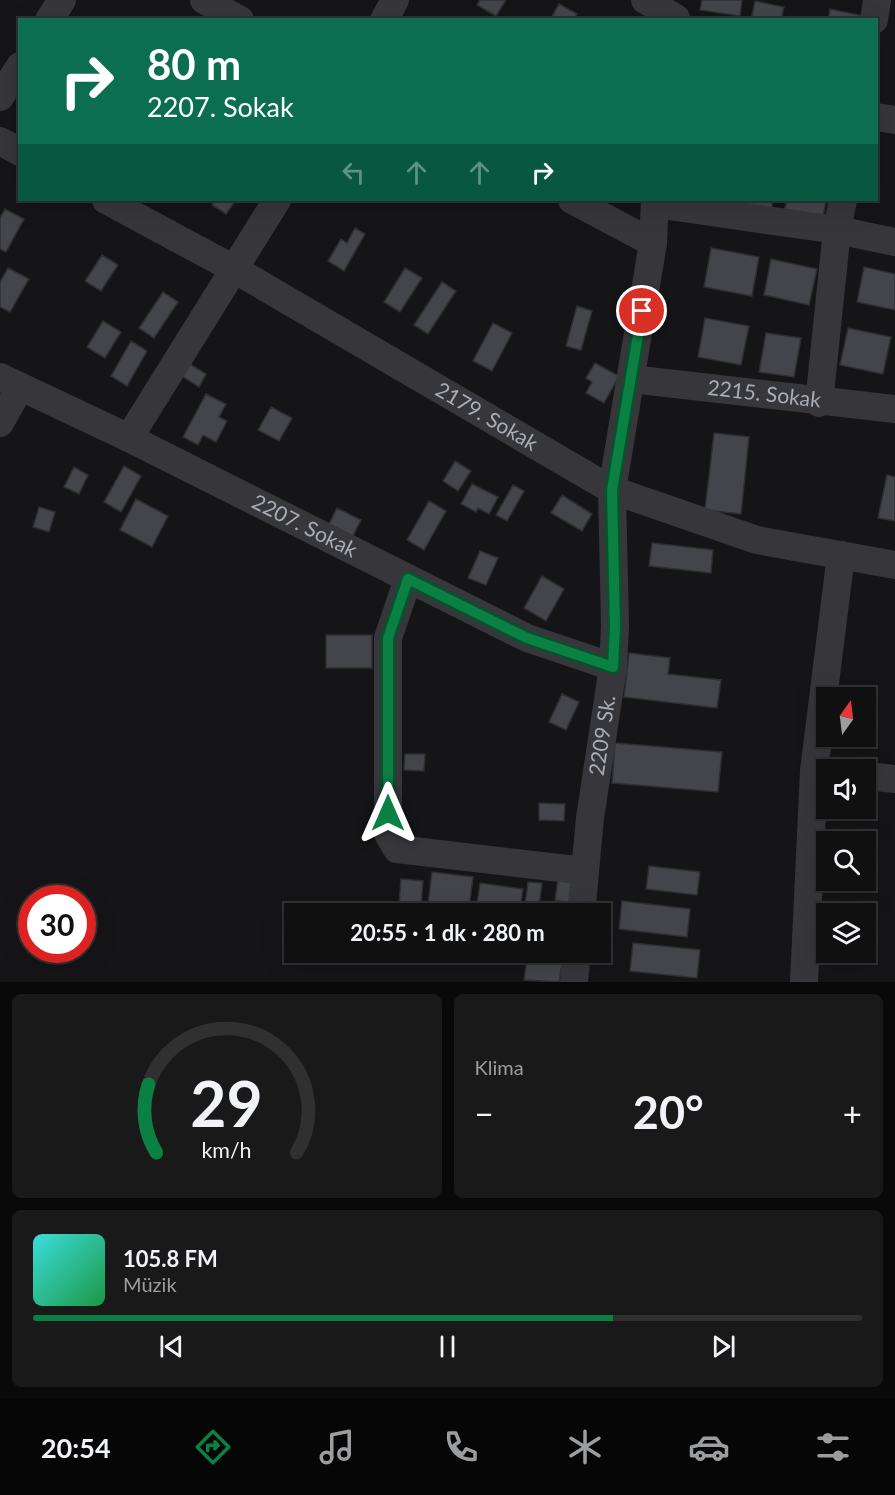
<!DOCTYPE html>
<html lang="tr">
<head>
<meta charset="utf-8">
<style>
  :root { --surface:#101011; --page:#19191a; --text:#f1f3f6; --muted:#9c9d9f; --line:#303031; --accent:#0b8043 }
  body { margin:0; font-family:Lato,sans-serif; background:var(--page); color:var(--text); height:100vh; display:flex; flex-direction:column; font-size:22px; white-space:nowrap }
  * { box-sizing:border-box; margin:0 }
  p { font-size:20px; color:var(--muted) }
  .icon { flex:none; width:33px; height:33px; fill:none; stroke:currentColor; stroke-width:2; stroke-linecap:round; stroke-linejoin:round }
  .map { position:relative; height:982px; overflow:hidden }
  .side { display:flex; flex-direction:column; gap:12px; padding:12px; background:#090909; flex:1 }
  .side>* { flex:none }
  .hud { position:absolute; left:18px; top:18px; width:860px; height:183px; border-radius:0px; box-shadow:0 6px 24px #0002,0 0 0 2px var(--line); background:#0b6e4f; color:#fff; overflow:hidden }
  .needle { width:39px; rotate:14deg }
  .tools { position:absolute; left:816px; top:687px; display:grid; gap:12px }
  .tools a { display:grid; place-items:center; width:60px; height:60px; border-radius:0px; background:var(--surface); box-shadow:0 6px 24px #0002,0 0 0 2px var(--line); font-size:30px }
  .speed { position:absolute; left:18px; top:885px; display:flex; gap:12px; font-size:30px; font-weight:700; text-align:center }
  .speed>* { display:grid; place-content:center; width:78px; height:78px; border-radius:50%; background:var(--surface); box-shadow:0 6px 24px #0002,0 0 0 2px var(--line); line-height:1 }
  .speed .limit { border:9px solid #d22; background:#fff; color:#111 }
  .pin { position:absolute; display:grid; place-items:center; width:51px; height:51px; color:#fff; margin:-26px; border:3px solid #fff; border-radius:50%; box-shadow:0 2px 6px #0007 }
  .me { position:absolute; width:66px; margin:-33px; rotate:0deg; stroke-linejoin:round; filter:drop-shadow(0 0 4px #0008) }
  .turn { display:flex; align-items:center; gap:21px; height:126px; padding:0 30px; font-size:27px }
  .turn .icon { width:78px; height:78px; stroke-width:2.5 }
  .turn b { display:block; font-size:42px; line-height:51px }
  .lanes { display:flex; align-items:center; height:57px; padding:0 30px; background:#0003; justify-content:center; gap:30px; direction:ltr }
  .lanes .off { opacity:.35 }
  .big { font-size:45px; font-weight:700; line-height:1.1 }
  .side .tile { flex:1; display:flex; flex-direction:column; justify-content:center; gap:9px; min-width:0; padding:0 21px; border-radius:9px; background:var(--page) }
  .side .dial { align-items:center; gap:0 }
  .dial svg { height:156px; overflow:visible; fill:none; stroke:var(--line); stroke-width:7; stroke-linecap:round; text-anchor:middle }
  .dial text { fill:var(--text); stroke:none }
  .song { display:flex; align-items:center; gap:18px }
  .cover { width:72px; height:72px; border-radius:9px; background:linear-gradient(135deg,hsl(180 70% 55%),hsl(140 70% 35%)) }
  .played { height:6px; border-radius:3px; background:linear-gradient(90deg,var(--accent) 70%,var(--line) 70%) }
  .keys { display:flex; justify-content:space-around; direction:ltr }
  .heat { display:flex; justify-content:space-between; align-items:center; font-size:33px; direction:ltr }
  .side .tiles { flex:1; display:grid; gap:12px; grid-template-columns:1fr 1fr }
  .tile:last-child { grid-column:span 2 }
  .trip { position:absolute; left:284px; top:903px; width:327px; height:60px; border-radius:0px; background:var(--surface); box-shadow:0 6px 24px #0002,0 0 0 2px var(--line); font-weight:700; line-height:60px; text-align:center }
  .dock { display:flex; height:96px; justify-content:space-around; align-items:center; background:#060607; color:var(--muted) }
  .dock .icon { width:42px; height:42px }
  .dock .on { color:var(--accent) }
  .dock b { font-size:27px; color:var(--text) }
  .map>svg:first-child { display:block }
</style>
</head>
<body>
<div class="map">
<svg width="895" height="982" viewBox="0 0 895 982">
  <rect width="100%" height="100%" fill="#151517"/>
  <path fill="#44454a" stroke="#2f2f33" stroke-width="1.5" d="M480,0H506L496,16L477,5Z
    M702,0H742L740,16L700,10Z
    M755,1L784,7L781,20H751Z
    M559,4L577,14L573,20H550Z
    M830,9L864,16L863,20H828Z
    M215,200H236L226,214L212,205Z
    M736,200H773L771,211L735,205Z
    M787,200H826L823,218L784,211Z
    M5,209L24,219L6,252L0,249V218Z
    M355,228L365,234L344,271L328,261L341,239L347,243Z
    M711,248L759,257L752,296L704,287Z
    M102,255L118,265L101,291L85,281Z
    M771,259L817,269L809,305L764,295Z
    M864,267L895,274V310L857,302Z
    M8,268L29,279L10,312L0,307V282Z
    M405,268L422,278L400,312L384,302Z
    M442,282L456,291L428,334L414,325Z
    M163,292L178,302L154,338L139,328Z
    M577,306L592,311L581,350L566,346Z
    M705,318L749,326L741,365L698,357Z
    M103,321L121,332L105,358L87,347Z
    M493,323L512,333L492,371L473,361Z
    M848,328L891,337L883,374L840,365Z
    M766,333L801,338L794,377L759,372Z
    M131,341L147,351L127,386L111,376Z
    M185,361L206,374L199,387L177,373Z
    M595,363L619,376L604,403L586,393L592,382L586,378Z
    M206,394L226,404L219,417L227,421L216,442L203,435L198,445L183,437Z
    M271,407L292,418L279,441L258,430Z
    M714,433L749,437L741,514L705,510Z
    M455,461L471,471L458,491L443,481Z
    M124,466L141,476L121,512L104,502Z
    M74,467L88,475L79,494L64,487Z
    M887,475L895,477V521L878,518Z
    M472,484L498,497L489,514L478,508L476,512L461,504Z
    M513,485L524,491L507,521L496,515Z
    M562,495L592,514L582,531L551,513Z
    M136,499L168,516L152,547L120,530Z
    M429,501L446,511L424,550L407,540Z
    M39,507L55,512L49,532L33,527Z
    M337,508L361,520L352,538L328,526Z
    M652,543L713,550L711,573L649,566Z
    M480,551L498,558L486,585L468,578Z
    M542,576L564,589L546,621L524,608Z
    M326,635H372V668H326Z
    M629,653L670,658L668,674L721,680L717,708L624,697Z
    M562,694L579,702L566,730L549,722Z
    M615,743L722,752L718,792L612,783Z
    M405,754H425L424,771L404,770Z
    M539,803L565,804L564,821L539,820Z
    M649,866L700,872L697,895L646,889Z
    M432,872L473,877L469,909L428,904Z
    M401,879L423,881L421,907L399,905Z
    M558,880L573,883L569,903L555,900Z
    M528,882L542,883L538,914H524Z
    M480,883L523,889L520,909L477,903Z
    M622,901L690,909L687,937L619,929Z
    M633,943L700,950L697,978L630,971Z
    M528,952H564L559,982L524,980Z"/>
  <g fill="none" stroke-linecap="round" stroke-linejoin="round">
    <g stroke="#37373b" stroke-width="28">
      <path d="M204,0L240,20"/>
      <path d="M645,0L676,18"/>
      <path d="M49,20L62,0"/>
      <path d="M384,20L395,0"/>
      <path d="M874,20L877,0"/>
      <path d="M0,97L20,66"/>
      <path d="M876,117L895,120"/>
      <path d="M0,141L20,152"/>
      <path id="s1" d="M106,200L234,269L612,490L757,540L895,565"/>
      <path d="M572,200L653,243"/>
      <path d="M655,204L837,230L895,242"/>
      <path id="s2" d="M0,377L129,438L527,638L613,667"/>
      <path id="s3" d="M631,379L895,409"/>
      <path d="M819,403L837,230L843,200"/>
      <path d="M0,423L20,387"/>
      <path d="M129,438L277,200"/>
      <path d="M408,579L388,638V834L397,849L585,871"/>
      <path d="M814,771L841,555"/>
      <path d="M866,776L895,779"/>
      <path id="s4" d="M581,914L590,818L613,667L615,626L612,490L653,243L655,200"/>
      <path d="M574,982L577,952"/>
      <path d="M804,982L814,771L826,773"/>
    </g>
  </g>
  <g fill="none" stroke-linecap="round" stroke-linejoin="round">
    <defs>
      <path id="route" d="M388,813V638L408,579L527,638L613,667L615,626L612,490L642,311"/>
    </defs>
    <use href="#route" stroke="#07532c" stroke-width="15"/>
    <use href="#route" stroke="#0b8043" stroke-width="10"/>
  </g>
  <g text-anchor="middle" stroke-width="6" stroke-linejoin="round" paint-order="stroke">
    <g font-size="21" fill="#a8adb6" stroke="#101012">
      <text dy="7" stroke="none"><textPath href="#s3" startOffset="134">2215. Sokak</textPath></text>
      <text dy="7" stroke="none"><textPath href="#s1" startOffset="438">2179. Sokak</textPath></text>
      <text dy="7" stroke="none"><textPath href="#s2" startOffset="339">2207. Sokak</textPath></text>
      <text dy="7" stroke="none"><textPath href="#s4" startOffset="180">2209 Sk.</textPath></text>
    </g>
  </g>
</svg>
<div class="tools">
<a><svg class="needle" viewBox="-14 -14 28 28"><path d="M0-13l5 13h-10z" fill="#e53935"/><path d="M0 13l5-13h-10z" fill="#9c9d9f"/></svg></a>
<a><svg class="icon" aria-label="sound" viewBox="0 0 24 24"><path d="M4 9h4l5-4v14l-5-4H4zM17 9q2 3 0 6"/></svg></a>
<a><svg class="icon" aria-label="search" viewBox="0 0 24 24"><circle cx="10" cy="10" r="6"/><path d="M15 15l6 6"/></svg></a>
<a><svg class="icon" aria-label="layers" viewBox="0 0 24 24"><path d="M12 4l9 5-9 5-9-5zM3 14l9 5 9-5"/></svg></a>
</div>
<div class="speed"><div class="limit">30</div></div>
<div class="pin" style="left:642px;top:311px;background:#d93025"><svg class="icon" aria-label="arrive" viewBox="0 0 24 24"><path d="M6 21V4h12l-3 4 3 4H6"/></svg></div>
<svg class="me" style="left:388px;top:813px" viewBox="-20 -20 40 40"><path d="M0-17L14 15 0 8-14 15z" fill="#0b8043" stroke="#fff" stroke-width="4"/></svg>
<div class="trip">20:55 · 1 dk · 280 m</div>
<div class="hud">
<div class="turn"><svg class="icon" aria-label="right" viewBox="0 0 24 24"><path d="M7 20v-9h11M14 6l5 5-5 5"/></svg><div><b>80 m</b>2207. Sokak</div></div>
<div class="lanes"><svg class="icon off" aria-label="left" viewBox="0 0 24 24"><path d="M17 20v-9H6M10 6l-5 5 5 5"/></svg><svg class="icon off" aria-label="ahead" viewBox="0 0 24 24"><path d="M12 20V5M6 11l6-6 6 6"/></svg><svg class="icon off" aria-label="ahead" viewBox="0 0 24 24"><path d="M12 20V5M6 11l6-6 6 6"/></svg><svg class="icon" aria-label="right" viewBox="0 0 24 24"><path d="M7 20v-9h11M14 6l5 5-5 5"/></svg></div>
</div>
</div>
<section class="side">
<div class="tiles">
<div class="tile dial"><svg viewBox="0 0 100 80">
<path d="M14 69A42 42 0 1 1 86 69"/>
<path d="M14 69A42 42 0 0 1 10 34" stroke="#0b8043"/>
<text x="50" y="56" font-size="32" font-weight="700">29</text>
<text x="50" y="72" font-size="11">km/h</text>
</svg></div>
<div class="tile"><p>Klima</p>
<div class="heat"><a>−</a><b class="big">20°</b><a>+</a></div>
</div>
<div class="tile">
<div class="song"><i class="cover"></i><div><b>105.8 FM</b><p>Müzik</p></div></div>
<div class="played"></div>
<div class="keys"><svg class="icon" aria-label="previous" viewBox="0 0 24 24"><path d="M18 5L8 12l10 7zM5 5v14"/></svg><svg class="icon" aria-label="pause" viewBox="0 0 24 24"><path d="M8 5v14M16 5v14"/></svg><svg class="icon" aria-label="next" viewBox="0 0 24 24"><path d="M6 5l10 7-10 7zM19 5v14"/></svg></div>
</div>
</div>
</section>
<nav class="dock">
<b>20:54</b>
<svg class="icon on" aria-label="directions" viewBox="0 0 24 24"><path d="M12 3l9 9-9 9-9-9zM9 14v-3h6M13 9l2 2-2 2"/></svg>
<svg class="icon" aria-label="music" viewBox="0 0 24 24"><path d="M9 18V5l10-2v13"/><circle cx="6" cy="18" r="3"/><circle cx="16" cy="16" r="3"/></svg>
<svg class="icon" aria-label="phone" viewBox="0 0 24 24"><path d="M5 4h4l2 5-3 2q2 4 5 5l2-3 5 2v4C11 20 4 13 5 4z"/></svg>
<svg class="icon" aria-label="climate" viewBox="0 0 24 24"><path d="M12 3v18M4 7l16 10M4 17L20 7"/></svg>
<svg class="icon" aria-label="car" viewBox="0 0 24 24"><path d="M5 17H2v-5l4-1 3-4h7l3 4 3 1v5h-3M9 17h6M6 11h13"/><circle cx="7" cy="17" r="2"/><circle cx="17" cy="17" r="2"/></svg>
<svg class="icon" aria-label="filters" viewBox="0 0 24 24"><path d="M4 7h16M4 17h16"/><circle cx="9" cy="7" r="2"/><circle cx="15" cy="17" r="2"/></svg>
</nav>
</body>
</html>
